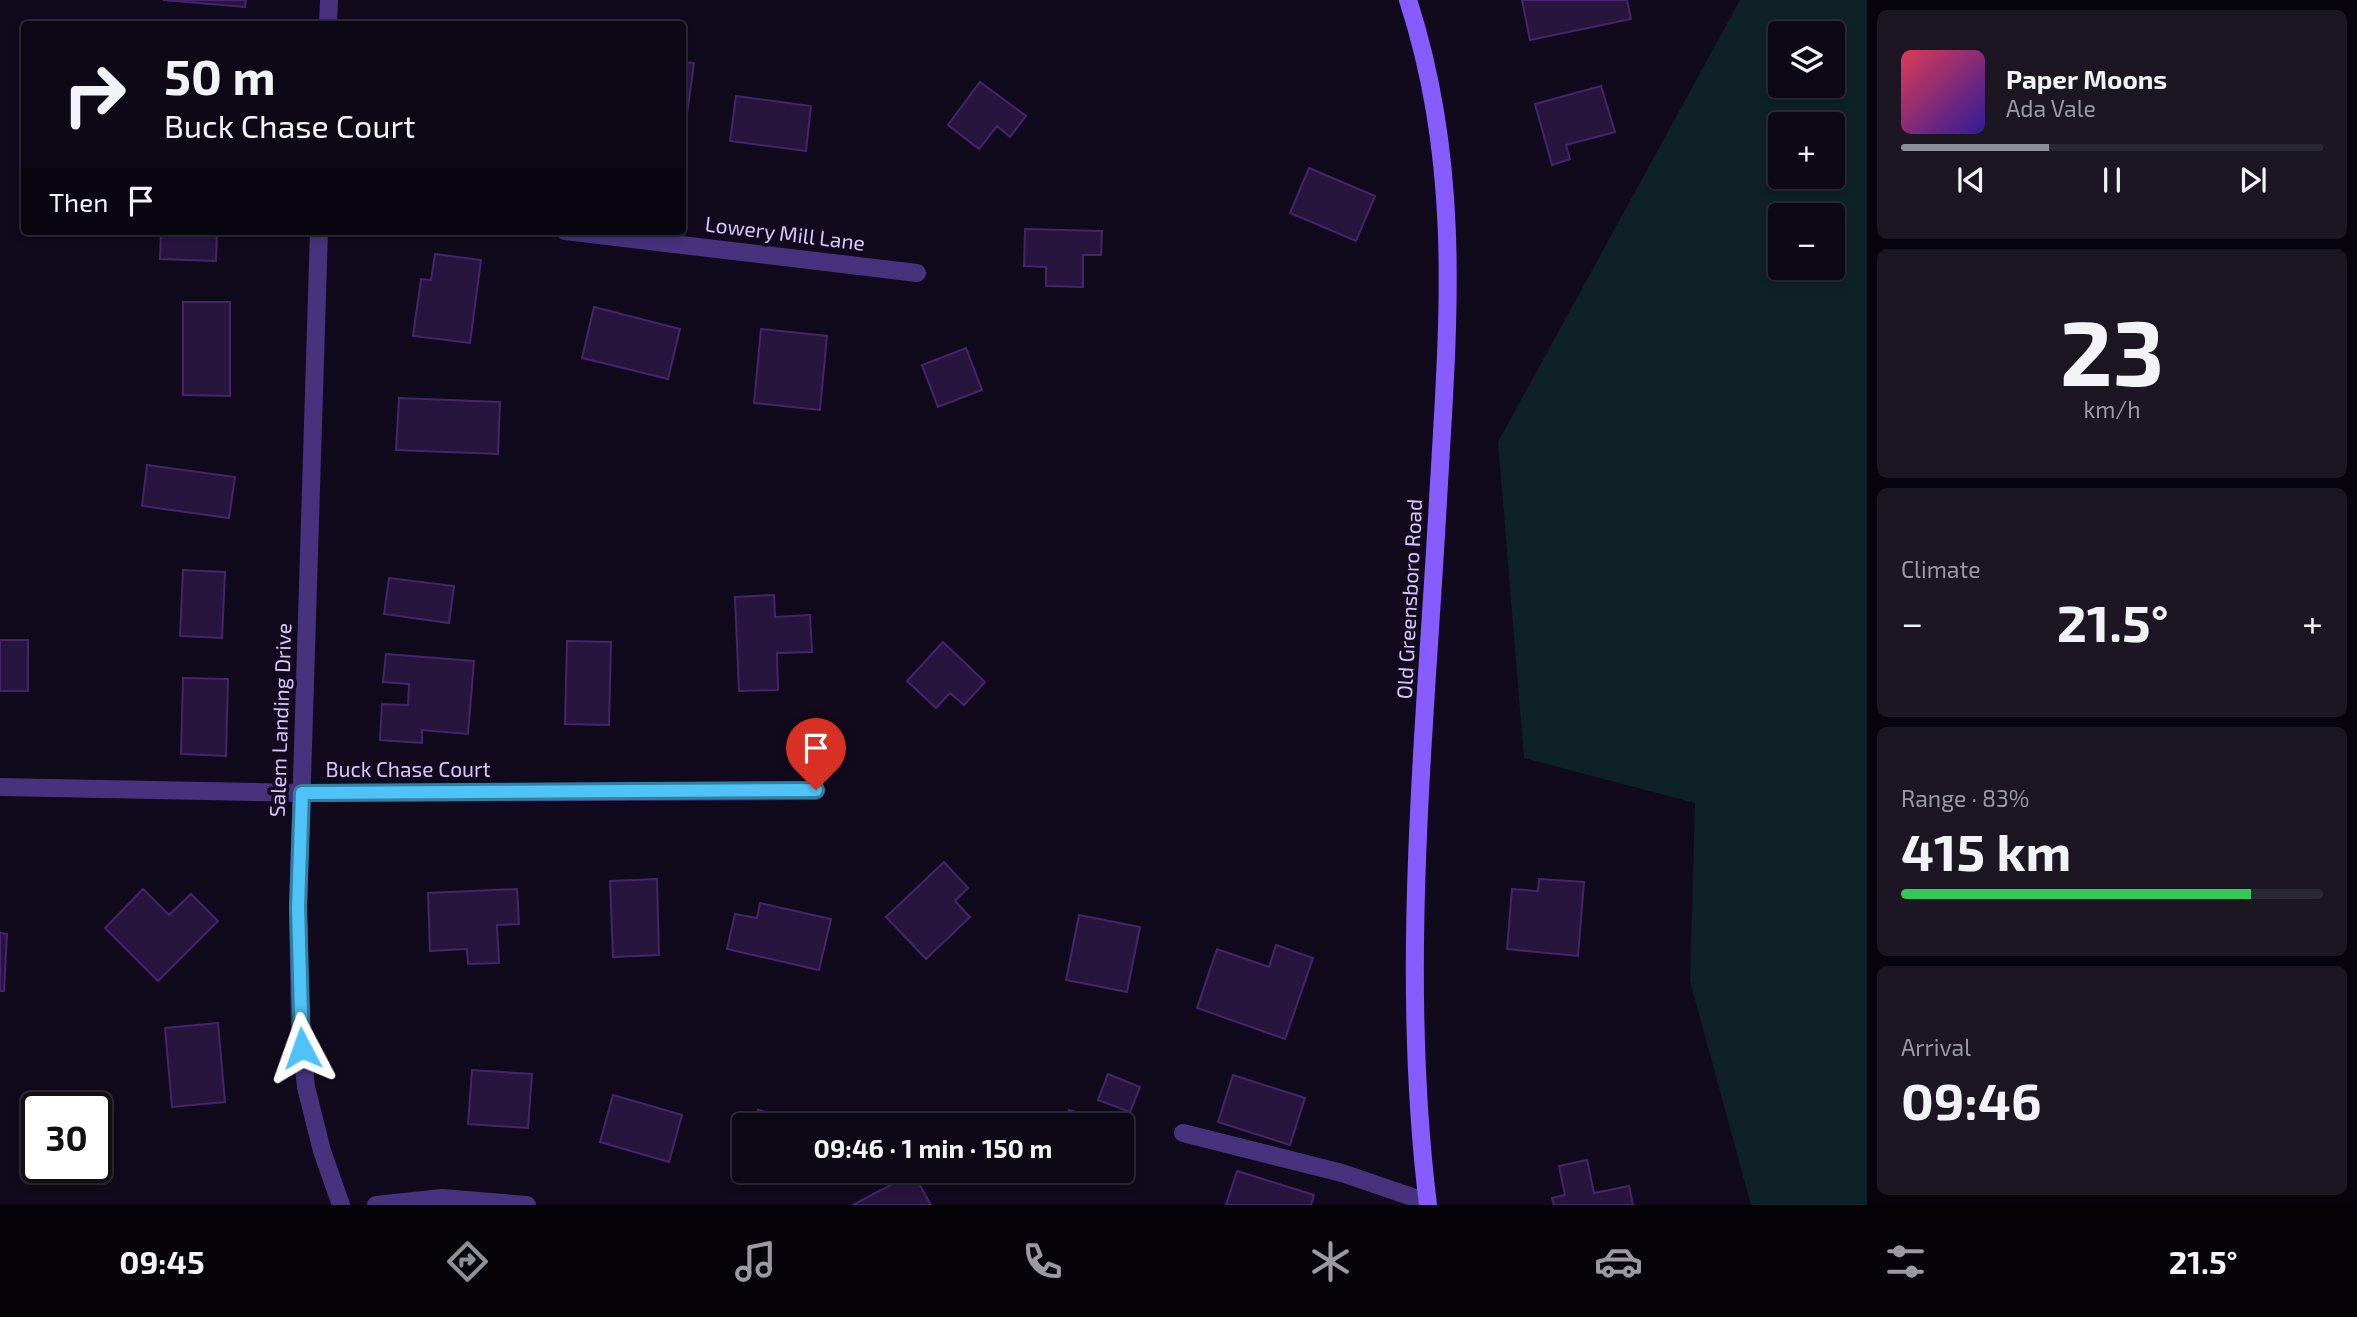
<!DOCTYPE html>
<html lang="en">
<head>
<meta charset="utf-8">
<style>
  :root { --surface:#0d0815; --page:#1b1622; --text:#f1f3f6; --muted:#9a9aa0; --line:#2d2934; --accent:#8c9099 }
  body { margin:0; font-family:"Exo 2",sans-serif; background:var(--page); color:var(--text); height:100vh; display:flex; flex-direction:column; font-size:26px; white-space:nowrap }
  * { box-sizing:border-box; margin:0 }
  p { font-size:23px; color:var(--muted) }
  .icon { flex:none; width:38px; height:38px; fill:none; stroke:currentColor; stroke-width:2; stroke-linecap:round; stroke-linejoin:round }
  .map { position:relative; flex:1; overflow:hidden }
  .details { display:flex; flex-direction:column; gap:10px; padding:10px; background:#07040c; width:490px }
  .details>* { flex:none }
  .top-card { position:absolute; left:21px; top:21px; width:665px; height:214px; border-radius:7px; box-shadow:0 4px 10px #0003,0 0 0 2px var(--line); background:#0d0815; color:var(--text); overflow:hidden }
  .fabs { position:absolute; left:1768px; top:21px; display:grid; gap:14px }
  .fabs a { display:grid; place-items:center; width:77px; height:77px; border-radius:7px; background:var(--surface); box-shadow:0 4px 10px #0003,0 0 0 2px var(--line); font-size:35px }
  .speed { position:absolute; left:21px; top:1092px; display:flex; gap:14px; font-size:35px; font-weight:700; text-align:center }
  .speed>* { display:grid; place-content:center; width:91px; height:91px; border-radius:50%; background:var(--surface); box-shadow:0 4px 10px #0003,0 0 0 2px var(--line); line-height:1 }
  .speed .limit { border:4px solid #111; border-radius:10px; background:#fff; color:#111 }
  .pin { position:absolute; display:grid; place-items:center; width:60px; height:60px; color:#fff; margin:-72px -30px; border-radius:50% 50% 50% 0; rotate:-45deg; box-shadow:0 0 7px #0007 }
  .pin .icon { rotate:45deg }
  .me { position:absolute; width:77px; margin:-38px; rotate:356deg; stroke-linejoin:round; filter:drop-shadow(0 0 5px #0008) }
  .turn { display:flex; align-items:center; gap:24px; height:147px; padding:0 28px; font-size:32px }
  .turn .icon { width:91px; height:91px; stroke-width:2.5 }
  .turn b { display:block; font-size:49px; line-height:60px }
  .then { display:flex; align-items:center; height:66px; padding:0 28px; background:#0003; gap:14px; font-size:26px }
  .big { font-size:52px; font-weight:700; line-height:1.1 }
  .details .tile { flex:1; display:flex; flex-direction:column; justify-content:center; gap:10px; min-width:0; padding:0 24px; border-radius:10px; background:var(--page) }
  .details .dial { align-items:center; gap:0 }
  .dial b { font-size:91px; line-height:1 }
  .song { display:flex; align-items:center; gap:21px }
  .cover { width:84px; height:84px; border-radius:10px; background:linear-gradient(135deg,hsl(350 70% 55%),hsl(250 70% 35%)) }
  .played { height:7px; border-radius:4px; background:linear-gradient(90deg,var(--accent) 35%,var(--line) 35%) }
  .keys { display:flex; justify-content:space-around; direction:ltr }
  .heat { display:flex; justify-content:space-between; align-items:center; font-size:38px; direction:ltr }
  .charge { height:10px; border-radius:5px; background:linear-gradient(90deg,#34c759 83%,var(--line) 0) }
  .trip { position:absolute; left:732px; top:1113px; width:402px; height:70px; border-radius:7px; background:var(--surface); box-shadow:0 4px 10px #0003,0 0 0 2px var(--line); font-weight:700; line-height:70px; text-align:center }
  .tabs { display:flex; height:112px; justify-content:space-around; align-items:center; background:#050308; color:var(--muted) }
  .tabs .icon { width:49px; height:49px }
  .tabs .selected { color:var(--accent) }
  .tabs b { font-size:32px; color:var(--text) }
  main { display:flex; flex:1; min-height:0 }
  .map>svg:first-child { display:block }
</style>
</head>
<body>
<main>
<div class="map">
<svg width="1867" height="1205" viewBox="0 0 1867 1205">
  <rect width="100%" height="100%" fill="#110a1c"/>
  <path fill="#0d2126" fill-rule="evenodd" d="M1740,0H1867V1205H1751L1690,981L1695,803L1524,758L1498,442ZM1780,33H1832V86H1780ZM1780,124H1832V177H1780ZM1780,215H1832V268H1780Z"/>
  <path fill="#27153e" stroke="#44256c" stroke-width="2" d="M163,0H246L245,7Z
    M1522,0H1627L1631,19L1530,40Z
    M682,62L694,63L687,114H682Z
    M980,82L1026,116L1010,137L997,126L979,149L948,125Z
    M1601,86L1615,132L1566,145L1570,159L1552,165L1535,104Z
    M736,96L811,106L806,151L730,141Z
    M1309,168L1375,196L1356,241L1290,213Z
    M1025,229L1102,231L1101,255H1083V287L1046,286V267L1024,266Z
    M161,231H217L216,261L160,259Z
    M435,254L481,260L470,343L413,336L421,279L431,280Z
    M183,302H230V396L183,395Z
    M594,307L680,329L668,379L582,358Z
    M761,329L827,336L820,410L754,403Z
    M966,348L982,390L938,407L922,365Z
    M399,398L500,402L498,454L396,450Z
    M147,465L235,477L229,518L142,506Z
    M183,570L225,572L222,638L180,636Z
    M389,578L454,586L449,623L384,614Z
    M774,595L775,617L810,615L812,652L777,653L778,690L739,691L735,597Z
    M0,640H28V691H0Z
    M567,641L611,642L609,725L565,724Z
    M943,642L985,682L964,705L950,693L936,708L907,681Z
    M386,654L474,661L468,734L422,730V743L380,740L382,704L408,705L409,684L383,682Z
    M183,678L228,679L226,756L181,754Z
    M944,862L968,888L955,901L970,917L926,959L886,917Z
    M657,879L659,955L613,957L610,881Z
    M1539,879L1584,882L1578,956L1507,949L1512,889L1538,891Z
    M143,889L169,915L191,894L218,921L158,981L105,928Z
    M517,889L519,924L497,925L499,963L468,964L467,949L430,951L428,893Z
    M760,903L831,919L819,970L727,949L735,914L757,918Z
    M1079,915L1140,927L1127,992L1066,980Z
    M0,933L7,934L4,991H0Z
    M1276,945L1313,958L1285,1039L1197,1008L1217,949L1269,967Z
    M218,1023L225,1102L172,1107L165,1028Z
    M472,1070L532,1074L528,1128L468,1124Z
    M1108,1074L1140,1087L1130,1112L1098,1100Z
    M1233,1075L1305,1098L1290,1145L1218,1122Z
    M613,1095L682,1115L669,1162L600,1142Z
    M758,1110L823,1125H754Z
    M1069,1110L1124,1126L1122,1135V1125H1065Z
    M1587,1160L1594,1193L1629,1186L1633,1205H1554L1552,1198L1565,1195L1559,1166Z
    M1237,1171L1314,1195L1311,1205H1226Z
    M913,1173L931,1205H853Z"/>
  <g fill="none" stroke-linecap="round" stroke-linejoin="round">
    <path stroke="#47327e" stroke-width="18" d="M1183,1133L1342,1173L1427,1202"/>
    <path stroke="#47327e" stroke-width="18" d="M328,24L329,0
      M319,231L298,907L300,1028L306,1087L322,1151L341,1205
      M565,231L917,273
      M0,787L301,793L816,791
      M376,1205L442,1198L527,1205"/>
    <path stroke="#875cff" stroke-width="18" d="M1408,0C1463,169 1448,327 1438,500C1425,735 1399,971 1428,1205"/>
  </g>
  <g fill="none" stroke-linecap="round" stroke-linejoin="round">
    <defs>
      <path id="route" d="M302,1048L298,907L302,793L816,790"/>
    </defs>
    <use href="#route" stroke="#337fa1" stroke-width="18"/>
    <use href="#route" stroke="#4fc3f7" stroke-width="12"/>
  </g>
  <g text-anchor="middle" stroke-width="7" stroke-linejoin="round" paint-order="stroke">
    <g font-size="21" fill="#d9c5ff" stroke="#110a1c">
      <text transform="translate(785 234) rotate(7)" y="7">Lowery Mill Lane</text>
      <text transform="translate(1410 599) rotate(-87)" y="7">Old Greensboro Road</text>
      <text transform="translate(281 720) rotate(-88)" y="7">Salem Landing Drive</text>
      <text x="408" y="777">Buck Chase Court</text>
    </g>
  </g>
</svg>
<div class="fabs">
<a><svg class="icon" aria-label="layers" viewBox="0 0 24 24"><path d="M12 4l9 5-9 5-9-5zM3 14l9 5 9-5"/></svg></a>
<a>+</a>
<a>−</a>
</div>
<div class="speed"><div class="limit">30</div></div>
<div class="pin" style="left:816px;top:790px;background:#d93025"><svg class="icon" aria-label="arrive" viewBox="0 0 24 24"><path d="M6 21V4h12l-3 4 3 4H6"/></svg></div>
<svg class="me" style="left:302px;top:1048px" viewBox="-20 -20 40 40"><path d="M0-17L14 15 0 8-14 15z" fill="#4fc3f7" stroke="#fff" stroke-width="4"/></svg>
<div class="trip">09:46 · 1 min · 150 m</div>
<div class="top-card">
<div class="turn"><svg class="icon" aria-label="right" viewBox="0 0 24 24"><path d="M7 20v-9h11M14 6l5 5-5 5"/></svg><div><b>50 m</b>Buck Chase Court</div></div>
<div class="then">Then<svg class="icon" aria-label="arrive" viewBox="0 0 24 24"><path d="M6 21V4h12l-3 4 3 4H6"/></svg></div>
</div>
</div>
<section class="details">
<div class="tile">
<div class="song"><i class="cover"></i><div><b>Paper Moons</b><p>Ada Vale</p></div></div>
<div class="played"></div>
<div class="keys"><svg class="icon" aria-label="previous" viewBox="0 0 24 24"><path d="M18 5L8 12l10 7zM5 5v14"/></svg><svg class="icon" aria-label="pause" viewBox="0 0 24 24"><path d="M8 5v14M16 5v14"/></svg><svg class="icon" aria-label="next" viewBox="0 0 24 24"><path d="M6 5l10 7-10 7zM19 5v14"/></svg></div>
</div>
<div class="tile dial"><b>23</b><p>km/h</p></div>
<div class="tile"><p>Climate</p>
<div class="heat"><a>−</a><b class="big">21.5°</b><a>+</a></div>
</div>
<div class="tile"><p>Range · 83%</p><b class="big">415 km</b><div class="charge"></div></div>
<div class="tile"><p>Arrival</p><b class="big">09:46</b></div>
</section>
</main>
<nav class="tabs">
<b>09:45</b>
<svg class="icon selected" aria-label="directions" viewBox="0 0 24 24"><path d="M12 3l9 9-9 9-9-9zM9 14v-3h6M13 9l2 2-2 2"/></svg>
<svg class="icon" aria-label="music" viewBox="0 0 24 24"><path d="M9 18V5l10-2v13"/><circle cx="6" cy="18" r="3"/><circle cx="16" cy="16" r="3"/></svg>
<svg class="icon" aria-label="phone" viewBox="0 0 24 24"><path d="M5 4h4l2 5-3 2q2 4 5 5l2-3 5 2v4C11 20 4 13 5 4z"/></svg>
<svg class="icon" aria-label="climate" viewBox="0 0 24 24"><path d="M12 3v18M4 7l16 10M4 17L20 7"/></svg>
<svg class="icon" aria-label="car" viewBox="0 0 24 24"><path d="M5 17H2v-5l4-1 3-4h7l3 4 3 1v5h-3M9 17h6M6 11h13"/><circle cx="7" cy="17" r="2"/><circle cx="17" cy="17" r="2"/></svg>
<svg class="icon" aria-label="filters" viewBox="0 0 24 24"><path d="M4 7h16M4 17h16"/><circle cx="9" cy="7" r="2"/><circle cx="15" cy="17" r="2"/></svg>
<b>21.5°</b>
</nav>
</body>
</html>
